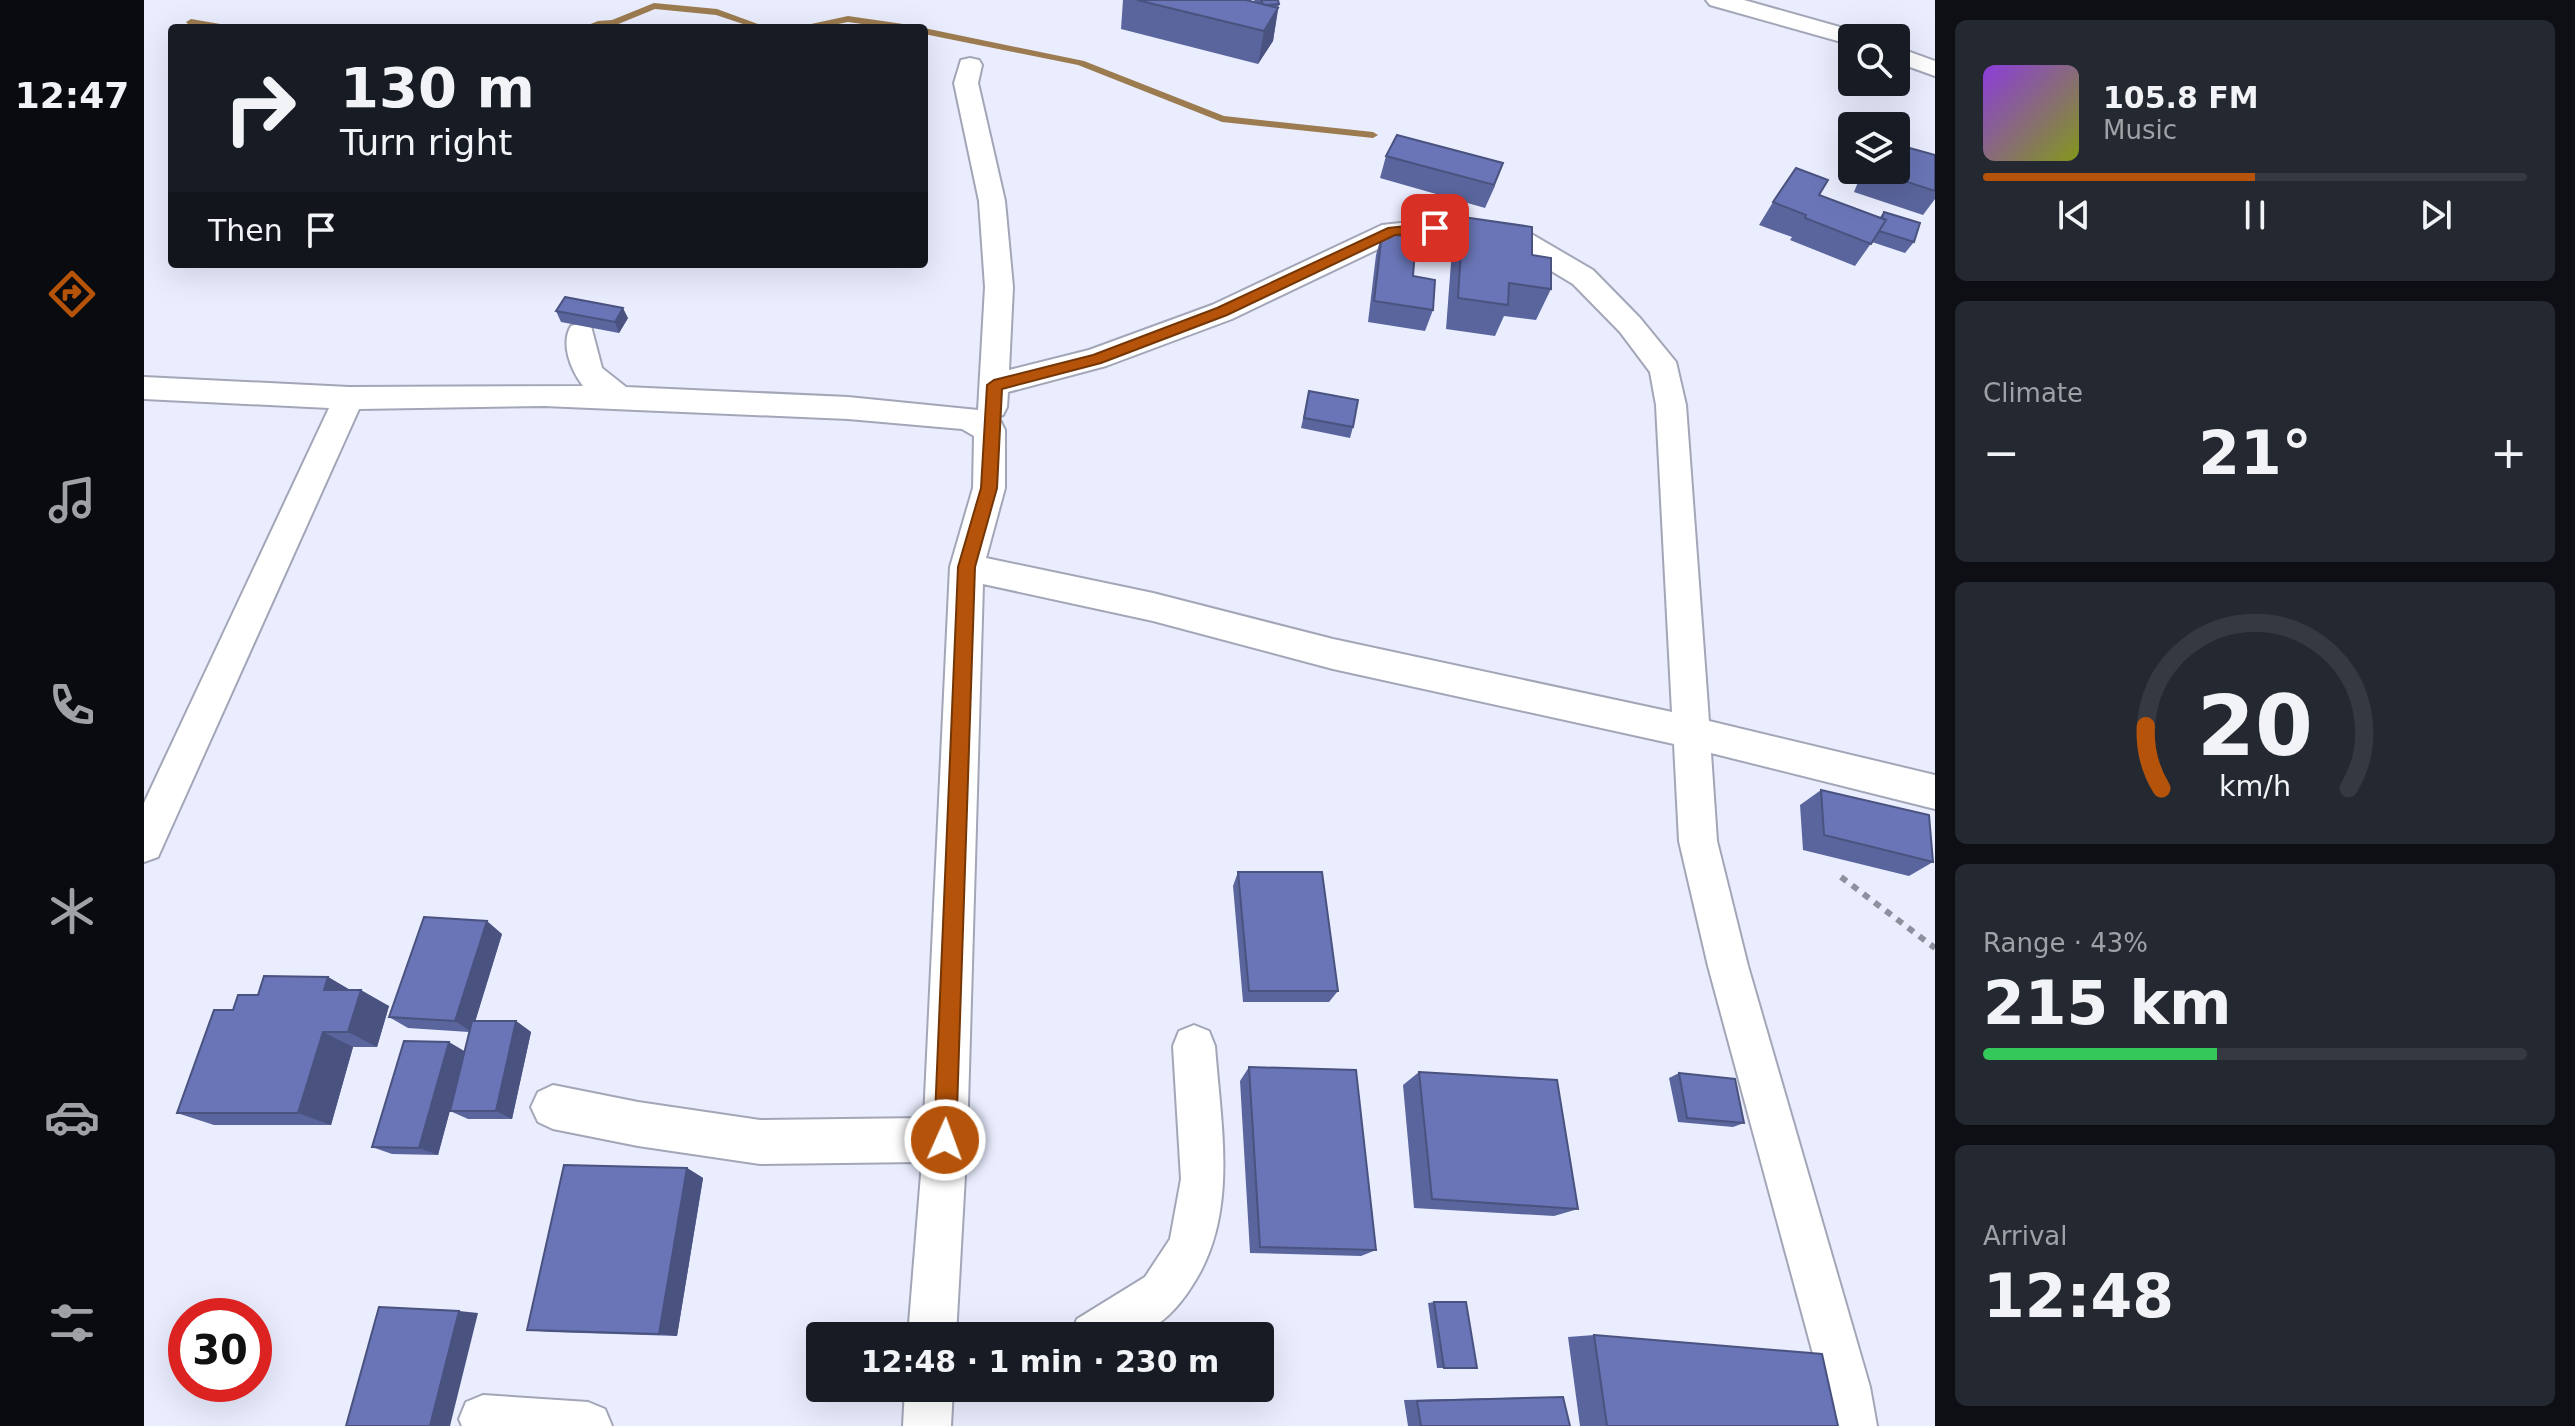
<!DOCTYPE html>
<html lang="en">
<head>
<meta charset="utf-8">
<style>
  :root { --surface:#171b24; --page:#242831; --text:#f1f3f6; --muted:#9ea1a6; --line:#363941; --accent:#b45309 }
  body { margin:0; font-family:"DejaVu Sans",sans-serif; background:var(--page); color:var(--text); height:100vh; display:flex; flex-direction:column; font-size:30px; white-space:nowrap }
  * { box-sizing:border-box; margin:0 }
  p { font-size:26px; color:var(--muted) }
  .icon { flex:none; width:44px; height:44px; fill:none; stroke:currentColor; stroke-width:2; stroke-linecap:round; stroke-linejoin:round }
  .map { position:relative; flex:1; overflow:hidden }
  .side { display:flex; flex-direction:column; gap:20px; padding:20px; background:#0d0f14; width:640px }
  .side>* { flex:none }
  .banner { position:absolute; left:24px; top:24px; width:760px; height:244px; border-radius:8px; box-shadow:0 8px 32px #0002; background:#171b24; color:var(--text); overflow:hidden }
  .controls { position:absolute; left:1694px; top:24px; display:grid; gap:16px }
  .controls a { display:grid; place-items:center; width:72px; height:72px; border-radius:8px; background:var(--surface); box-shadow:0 8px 32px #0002; font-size:40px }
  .speed { position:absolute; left:24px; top:1298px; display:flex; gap:16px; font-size:40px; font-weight:700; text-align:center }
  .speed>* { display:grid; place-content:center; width:104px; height:104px; border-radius:50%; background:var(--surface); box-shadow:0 8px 32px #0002; line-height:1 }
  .speed .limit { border:12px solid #d22; background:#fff; color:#111 }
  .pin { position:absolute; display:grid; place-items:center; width:68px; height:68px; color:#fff; margin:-34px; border-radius:16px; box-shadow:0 4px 12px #0006 }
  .me { position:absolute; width:88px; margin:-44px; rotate:2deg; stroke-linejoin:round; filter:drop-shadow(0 0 6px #0008) }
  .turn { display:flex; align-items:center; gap:28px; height:168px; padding:0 40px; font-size:36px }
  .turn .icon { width:104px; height:104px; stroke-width:2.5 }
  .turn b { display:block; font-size:56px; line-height:68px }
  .then { display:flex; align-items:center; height:76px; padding:0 40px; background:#0003; gap:16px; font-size:30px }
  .big { font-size:60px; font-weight:600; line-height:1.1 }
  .side .widget { flex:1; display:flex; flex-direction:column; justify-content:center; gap:12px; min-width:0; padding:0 28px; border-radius:12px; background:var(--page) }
  .side .dial { align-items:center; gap:0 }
  .dial svg { height:208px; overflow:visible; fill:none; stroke:var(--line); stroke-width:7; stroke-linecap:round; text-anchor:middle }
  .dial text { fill:var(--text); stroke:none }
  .song { display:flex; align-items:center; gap:24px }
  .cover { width:96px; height:96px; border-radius:12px; background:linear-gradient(135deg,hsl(270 70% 55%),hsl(70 70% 35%)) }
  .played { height:8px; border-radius:4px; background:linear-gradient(90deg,var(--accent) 50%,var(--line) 50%) }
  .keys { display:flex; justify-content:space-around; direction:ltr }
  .heat { display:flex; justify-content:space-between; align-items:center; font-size:44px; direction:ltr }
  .charge { height:12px; border-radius:6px; background:linear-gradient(90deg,#34c759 43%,var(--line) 0) }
  .trip { position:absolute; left:662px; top:1322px; width:468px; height:80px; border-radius:8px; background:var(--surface); box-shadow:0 8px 32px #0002; font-weight:600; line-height:80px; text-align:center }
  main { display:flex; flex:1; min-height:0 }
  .dock { display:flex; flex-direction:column; width:144px; justify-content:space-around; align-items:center; background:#090b0e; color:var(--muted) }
  .dock .icon { width:56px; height:56px }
  .dock .selected { color:var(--accent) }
  .dock b { font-size:36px; color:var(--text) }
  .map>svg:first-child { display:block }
</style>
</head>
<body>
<main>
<nav class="dock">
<b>12:47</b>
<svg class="icon selected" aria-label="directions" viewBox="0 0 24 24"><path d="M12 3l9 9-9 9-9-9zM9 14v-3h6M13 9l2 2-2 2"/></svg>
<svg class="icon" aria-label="music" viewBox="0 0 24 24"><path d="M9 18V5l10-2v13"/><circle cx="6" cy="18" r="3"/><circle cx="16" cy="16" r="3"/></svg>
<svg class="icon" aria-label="phone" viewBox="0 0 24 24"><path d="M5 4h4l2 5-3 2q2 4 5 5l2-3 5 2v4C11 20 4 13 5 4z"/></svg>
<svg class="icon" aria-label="climate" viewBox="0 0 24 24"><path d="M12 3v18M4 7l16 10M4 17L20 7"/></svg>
<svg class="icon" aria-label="car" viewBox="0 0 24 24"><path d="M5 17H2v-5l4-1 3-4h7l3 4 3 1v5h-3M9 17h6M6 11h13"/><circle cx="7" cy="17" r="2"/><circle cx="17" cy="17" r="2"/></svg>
<svg class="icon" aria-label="filters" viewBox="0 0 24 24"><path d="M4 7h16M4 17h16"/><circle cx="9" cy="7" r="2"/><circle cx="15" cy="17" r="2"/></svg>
</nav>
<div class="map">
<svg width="1791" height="1426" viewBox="0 0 1791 1426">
  <rect width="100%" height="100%" fill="#e9edfe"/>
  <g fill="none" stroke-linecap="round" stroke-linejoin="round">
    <path fill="#9c7b50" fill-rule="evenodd" d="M510,3L573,9L625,28H611L572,15L511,9L472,25L437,28L454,21L468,20Z
      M704,16L766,25L771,28H747L704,22L675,28H635L640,25L667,24Z
      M47,19L82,25L87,28H66L44,24L42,22Z
      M780,28L940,61L1080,116L1229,132L1234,135L1229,138L1078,122L934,65L780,34Z"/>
    <defs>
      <path id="minor" d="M1562,0H1600L1717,33L1721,38H1708V45L1566,5Z
        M1752,47L1791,61V76L1752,62Z
        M826,58L835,60L838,65L834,83L861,201L869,287L865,370L945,350L1068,305L1238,225L1312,217L1384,232L1449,270L1496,318L1532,362L1542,405L1565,721L1791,775V809L1567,753L1573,841L1604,966L1726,1387L1733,1426H1685L1678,1387L1564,966L1535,841L1530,744L1189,669L1009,621L839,584L823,1140L812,1336H764L778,1162L616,1164L494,1146L409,1129L394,1122L387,1107L394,1092L409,1085L494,1102L616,1120L780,1118L806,567L829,488L830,436L818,429L704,419L400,406L215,409L14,857L0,862V803L185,408L0,399V377L205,387L439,386C427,370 416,344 427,326L437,323L447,326L458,368L482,387L704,397L834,410L841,287L835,201L810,83L817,60ZM1312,235L1366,246L1429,284L1476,332L1506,372L1512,405L1528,712L1189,639L1009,593L842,558L861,488V430L857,422L849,418L859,415L863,407L864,392L962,366L1088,319L1253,240Z
        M1050,1025L1065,1031L1071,1046C1077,1127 1095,1215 1048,1286C1035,1307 1018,1325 994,1335C980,1341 943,1336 926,1336L933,1319L1001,1277L1026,1239L1037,1179L1029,1046L1035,1031Z
        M761,1388H809L807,1426H759Z
        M339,1395L444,1402L461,1409L468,1426H318L315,1419L322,1402Z"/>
    </defs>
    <use href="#minor" stroke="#a2a6b7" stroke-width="4"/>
    <path stroke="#8e919d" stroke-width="6" stroke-dasharray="7 7" stroke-linecap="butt" d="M1697,877L1791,948"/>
    <use href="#minor" fill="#fff" fill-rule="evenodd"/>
  </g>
  <path fill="#5a659d" d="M979,0H1102L1111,2L1110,0H1134L1135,4L1129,41L1114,64L977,29Z
    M1762,147L1791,155V199L1779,215L1710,192L1714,182L1708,180L1712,170H1752Z
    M1242,156L1351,186L1341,208L1236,178Z
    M1675,195L1736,217L1740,212L1770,242L1761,253L1728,242L1711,266L1646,240L1648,237L1615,225L1629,202Z
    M1319,217L1388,255L1407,289L1392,320L1360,316L1351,336L1302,329L1308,249Z
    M1238,233L1269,276L1289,310L1281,331L1224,322L1232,255Z
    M412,311L484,318L475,333L417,322Z
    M1165,391L1209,427L1206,438L1157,428Z
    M1677,790L1789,862L1765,876L1659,850L1656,805Z
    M1094,872L1194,991L1185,1002H1099L1089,886Z
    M358,934L331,1021H372L387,1032L368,1119H324L306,1111L307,1105L294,1155L248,1154L228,1147L321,1051L325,1032L264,1028L245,1017Z
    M184,977L206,990L245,1006L233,1047H209L187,1125H70L33,1113L89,1010Z
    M1105,1067L1232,1250L1217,1256L1106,1253L1096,1081Z
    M1275,1072L1434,1209L1410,1216L1270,1208L1259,1085Z
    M1535,1073L1600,1123L1589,1127L1534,1122L1525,1078Z
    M543,1168L559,1178L533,1336L407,1332L383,1330Z
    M1290,1302L1333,1368H1293L1284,1303Z
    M1450,1335L1694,1426H1436L1424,1337Z
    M1402,1397H1419L1426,1426H1264L1260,1400Z"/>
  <path fill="#4a527f" d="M1134,8L1129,41L1114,64L1120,31Z
    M479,308L484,318L475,333L471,322Z
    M343,921L358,934L328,1032L311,1021Z
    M184,977L213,994L180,990Z
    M217,990L245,1006L233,1047L204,1032Z
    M372,1021L387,1032L368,1119L352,1111Z
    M179,1032L209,1047L187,1125L154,1113Z
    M305,1042L322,1052L294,1155L275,1148Z
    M543,1168L559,1178L533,1336L515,1334Z
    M315,1311L334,1313L306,1426H286Z"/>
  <path fill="#6975b6" stroke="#4a527f" stroke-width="2" d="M993,0H1102L1134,8L1120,31Z
    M1117,0H1134L1135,4L1122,5L1119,4Z
    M1253,135L1359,163L1350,185L1242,156Z
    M1752,141L1763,145L1762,147L1791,155V191L1727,170H1752Z
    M1652,168L1684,180L1675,195L1742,220L1727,244L1661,218L1662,215L1629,202Z
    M1740,212L1776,223L1770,242L1735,231L1742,220L1738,218Z
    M1319,217L1388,227V255L1407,258V289L1365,283L1364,305L1314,298Z
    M1238,233L1272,238L1269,276L1291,280L1289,310L1230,301Z
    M421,297L479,308L471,322L412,311Z
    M1165,391L1214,400L1209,427L1160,418Z
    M1677,790L1785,815L1789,862L1680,835Z
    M1094,872H1178L1194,991H1105Z
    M280,917L343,921L311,1021L245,1017Z
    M120,976L184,977L180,990H217L204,1032H179L154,1113H33L70,1010H89L94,995H114Z
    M328,1021H372L352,1111H306Z
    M260,1041L305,1042L275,1148L228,1147Z
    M1105,1067L1212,1070L1232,1250L1116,1247Z
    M1275,1072L1413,1080L1434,1209L1288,1199Z
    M1535,1073L1591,1079L1600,1123L1543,1118Z
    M420,1165L543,1168L515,1334L383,1330Z
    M1290,1302H1322L1333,1368H1300Z
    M235,1307L315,1311L286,1426H202Z
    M1450,1335L1678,1354L1694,1426H1463Z
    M1419,1397L1426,1426H1277L1273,1401Z"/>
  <path fill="#b45309" stroke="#753606" stroke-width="2" d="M1291,223L1296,224V231L1251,235L1083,315L957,363L858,389L853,488L831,567L812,1140L809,1147L801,1151L793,1147L790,1140L814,567L837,488L843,385L850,380L949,355L1073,308L1244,228Z"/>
</svg>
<div class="controls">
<a><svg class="icon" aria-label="search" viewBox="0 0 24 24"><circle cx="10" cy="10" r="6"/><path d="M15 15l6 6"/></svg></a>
<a><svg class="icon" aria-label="layers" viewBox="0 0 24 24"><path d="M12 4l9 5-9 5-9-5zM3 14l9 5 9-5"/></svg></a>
</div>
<div class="speed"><div class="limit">30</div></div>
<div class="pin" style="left:1291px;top:228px;background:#d93025"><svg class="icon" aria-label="arrive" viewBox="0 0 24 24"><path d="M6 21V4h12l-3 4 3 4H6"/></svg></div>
<svg class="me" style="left:801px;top:1140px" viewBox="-20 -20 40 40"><circle r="17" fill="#b45309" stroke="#fff" stroke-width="3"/><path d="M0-11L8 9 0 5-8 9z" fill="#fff"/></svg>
<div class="trip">12:48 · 1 min · 230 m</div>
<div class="banner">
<div class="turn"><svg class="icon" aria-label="right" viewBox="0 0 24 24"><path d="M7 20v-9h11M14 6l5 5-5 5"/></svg><div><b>130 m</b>Turn right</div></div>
<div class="then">Then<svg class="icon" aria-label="arrive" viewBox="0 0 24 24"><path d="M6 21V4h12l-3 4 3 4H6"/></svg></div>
</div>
</div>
<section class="side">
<div class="widget">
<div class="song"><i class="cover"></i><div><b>105.8 FM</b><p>Music</p></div></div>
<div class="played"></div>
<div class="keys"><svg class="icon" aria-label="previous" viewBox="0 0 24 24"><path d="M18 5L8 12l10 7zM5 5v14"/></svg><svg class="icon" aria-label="pause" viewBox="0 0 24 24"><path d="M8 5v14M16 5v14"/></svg><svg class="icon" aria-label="next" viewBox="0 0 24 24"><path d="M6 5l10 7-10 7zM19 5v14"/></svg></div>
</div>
<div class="widget"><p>Climate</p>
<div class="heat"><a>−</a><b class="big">21°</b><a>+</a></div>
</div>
<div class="widget dial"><svg viewBox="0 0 100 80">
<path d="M14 69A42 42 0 1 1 86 69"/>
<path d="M14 69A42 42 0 0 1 8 45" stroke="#b45309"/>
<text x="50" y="56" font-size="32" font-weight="700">20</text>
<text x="50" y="72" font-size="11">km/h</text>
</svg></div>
<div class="widget"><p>Range · 43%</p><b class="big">215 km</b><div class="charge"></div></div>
<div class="widget"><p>Arrival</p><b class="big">12:48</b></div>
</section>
</main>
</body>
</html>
